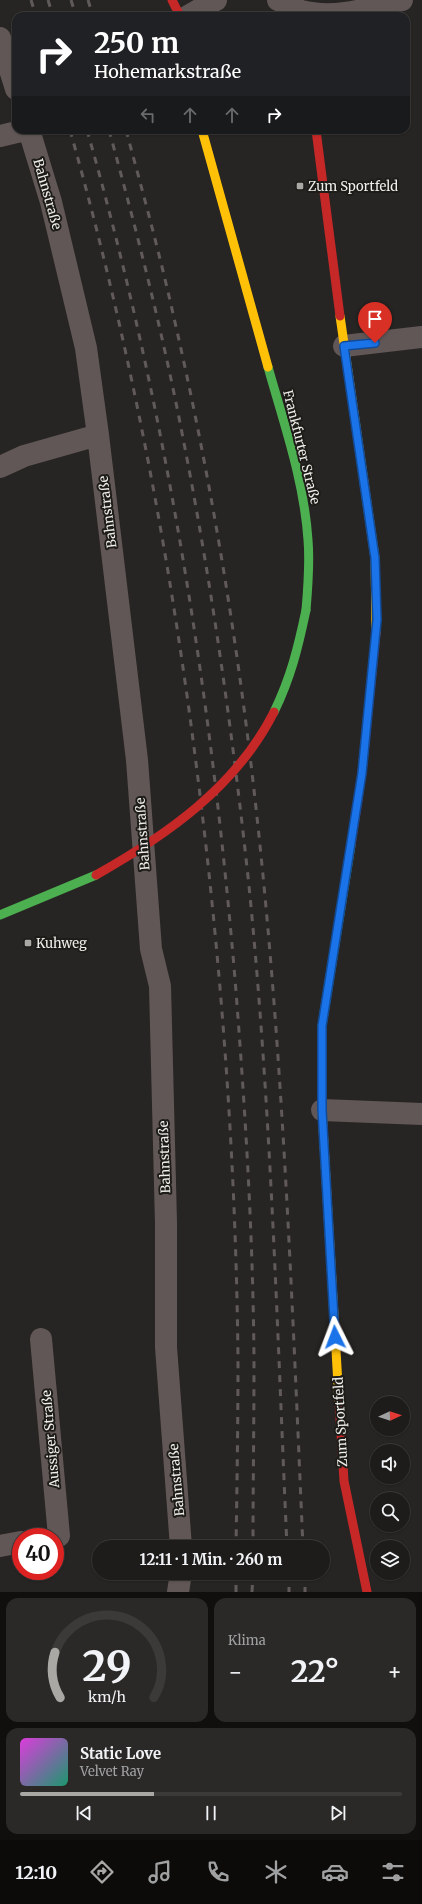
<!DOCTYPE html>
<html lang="de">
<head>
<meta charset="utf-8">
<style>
  :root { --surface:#1d1c1a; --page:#2a2927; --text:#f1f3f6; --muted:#a0a1a2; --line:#3b3a39; --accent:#a9a8a5 }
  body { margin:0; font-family:Merriweather,serif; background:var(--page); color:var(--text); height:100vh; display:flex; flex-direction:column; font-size:15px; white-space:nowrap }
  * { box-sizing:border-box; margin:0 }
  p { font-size:13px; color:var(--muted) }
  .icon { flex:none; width:22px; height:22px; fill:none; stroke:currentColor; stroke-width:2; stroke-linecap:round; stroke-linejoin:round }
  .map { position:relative; height:1592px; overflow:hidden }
  .side { display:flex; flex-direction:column; gap:6px; padding:6px; background:#100f0e; flex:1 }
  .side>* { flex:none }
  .hud { position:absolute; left:12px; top:12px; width:398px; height:122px; border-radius:12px; box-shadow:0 1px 3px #0004,0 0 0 1px var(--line); background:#202124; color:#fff; overflow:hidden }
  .needle { width:26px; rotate:87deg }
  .tools { position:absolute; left:370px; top:1396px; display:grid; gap:8px }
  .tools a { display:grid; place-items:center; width:40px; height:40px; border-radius:50%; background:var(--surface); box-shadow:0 1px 3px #0004,0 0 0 1px var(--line); font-size:20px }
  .speed { position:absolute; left:12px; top:1528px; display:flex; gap:8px; font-size:20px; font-weight:700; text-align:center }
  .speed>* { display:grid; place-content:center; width:52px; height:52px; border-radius:50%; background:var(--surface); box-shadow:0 1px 3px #0004,0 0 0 1px var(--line); line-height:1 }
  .speed .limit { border:6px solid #d22; background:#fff; color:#111 }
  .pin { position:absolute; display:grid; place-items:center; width:34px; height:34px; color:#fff; margin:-41px -17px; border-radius:50% 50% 50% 0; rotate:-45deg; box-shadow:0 0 4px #0007 }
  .pin .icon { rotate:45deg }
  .me { position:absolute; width:44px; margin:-22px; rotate:357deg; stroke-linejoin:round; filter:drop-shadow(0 0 3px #0008) }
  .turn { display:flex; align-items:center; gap:14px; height:84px; padding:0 16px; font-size:18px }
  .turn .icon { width:52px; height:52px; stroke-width:2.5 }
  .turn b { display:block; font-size:28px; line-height:34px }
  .lanes { display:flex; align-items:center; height:38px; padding:0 16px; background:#0003; justify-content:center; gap:20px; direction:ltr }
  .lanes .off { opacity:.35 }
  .big { font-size:30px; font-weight:700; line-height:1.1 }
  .side .tile { flex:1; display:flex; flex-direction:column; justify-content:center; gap:6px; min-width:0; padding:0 14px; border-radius:12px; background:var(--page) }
  .side .dial { align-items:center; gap:0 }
  .dial svg { height:104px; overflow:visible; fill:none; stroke:var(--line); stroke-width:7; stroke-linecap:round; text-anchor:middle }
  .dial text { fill:var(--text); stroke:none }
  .song { display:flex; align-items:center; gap:12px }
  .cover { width:48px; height:48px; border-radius:6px; background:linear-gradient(135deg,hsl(300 70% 55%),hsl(160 70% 35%)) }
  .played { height:4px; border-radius:2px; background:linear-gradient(90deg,var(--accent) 35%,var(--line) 35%) }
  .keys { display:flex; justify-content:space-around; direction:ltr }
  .heat { display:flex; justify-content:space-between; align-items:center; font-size:22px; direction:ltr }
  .side .tiles { flex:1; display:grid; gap:6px; grid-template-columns:1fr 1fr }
  .tile:last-child { grid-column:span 2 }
  .trip { position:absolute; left:92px; top:1540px; width:238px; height:40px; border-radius:20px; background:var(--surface); box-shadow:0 1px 3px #0004,0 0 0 1px var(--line); font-weight:700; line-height:40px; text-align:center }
  .tab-bar { display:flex; height:64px; justify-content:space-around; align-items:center; background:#0c0b0a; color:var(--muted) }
  .tab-bar .icon { width:28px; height:28px }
  .tab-bar .on { color:var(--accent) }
  .tab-bar b { font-size:18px; color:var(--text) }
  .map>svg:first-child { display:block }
</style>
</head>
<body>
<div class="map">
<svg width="422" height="1592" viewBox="0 0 422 1592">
  <rect width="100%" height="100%" fill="#272523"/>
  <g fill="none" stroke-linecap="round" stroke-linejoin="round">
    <path stroke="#625757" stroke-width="22" d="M278,0C286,4 293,8 301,11C335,20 370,8 402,0
      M188,16L216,0
      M0,38L16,89
      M29,130L51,202L86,348L98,435L137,760L151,949L160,986L166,1223V1347L181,1547
      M0,136L25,130
      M344,346L422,337
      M0,467L24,456L98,435
      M322,1110L422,1114
      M41,1339L59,1536L55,1537
      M0,1546L21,1542
      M178,1592L181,1573"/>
    <path stroke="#4caf50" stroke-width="9" d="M268,367C284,424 304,480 308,540C310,563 308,587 306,610
      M0,915L96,875
      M322,1073V1026L351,845"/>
    <path stroke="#ffc107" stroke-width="9" d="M202,130L268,367
      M340,316L375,558L376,633
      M322,1073V1110L339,1402"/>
    <path stroke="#c62828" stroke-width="9" d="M172,0L180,16
      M316,130L340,316
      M351,845L362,773L376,633
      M339,1402L344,1481L367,1592"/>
    <path stroke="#615a5a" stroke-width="3" stroke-dasharray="7 7" stroke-linecap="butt" d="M31,0L36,16
      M48,0L53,16
      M71,0L76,16
      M88,0L93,16
      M70,130C130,343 171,560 198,779C222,971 236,1166 238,1360C238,1422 237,1485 236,1547
      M87,130C166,407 211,693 235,979C245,1106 253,1233 254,1360C254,1422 253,1485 253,1547
      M109,130C137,232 163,334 183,438C212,586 233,736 249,886C271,1106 277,1327 287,1547
      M126,130C143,193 160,255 174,318C211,479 238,643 256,808C283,1053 292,1300 303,1547
      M289,1573V1592
      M305,1573V1592
      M236,1592V1573
      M252,1592L253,1573"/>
    <path stroke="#4caf50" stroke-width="9" d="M274,712C291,677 298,648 306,610"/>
    <path stroke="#c62828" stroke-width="9" d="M96,875C167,835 236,787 274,712"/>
  </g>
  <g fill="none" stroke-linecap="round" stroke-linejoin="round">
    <defs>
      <path id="route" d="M335,1337L322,1110V1026L362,773L377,620L375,558L344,346L375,343"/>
    </defs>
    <use href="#route" stroke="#114b97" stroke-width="10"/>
    <use href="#route" stroke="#1a73e8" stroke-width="7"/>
  </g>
  <g fill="#a9a8a5" stroke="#1e1c19" stroke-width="1.5">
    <rect x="296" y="182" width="8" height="8" rx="2"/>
    <rect x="24" y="939" width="8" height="8" rx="2"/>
  </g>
  <g text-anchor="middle" stroke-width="4" stroke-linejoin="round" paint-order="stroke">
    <g font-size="13" fill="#efeeeb" stroke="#1e1c19" text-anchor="start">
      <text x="308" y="191">Zum Sportfeld</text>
      <text x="36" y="948">Kuhweg</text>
    </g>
    <g font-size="13" fill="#efeeeb" stroke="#1e1c19">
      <text transform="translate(48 194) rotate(74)" y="5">Bahnstraße</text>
      <text transform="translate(302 447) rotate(76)" y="5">Frankfurter Straße</text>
      <text transform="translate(107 512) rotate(-97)" y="5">Bahnstraße</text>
      <text transform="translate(142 834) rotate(-94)" y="5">Bahnstraße</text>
      <text transform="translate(164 1157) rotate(-92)" y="5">Bahnstraße</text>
      <text transform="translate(340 1422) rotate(-93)" y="5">Zum Sportfeld</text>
      <text transform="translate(50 1439) rotate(-95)" y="5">Aussiger Straße</text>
      <text transform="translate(176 1480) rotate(-95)" y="5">Bahnstraße</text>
    </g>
  </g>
</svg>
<div class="tools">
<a><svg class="needle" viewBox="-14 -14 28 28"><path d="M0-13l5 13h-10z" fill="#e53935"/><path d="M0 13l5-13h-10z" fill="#a0a1a2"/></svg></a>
<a><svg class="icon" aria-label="sound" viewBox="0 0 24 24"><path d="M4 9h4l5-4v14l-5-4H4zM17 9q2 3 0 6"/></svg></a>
<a><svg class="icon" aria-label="search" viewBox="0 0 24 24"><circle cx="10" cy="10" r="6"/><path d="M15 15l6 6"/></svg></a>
<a><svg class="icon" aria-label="layers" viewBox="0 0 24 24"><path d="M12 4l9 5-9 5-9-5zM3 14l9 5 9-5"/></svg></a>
</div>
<div class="speed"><div class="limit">40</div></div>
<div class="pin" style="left:375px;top:343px;background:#d93025"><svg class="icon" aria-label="arrive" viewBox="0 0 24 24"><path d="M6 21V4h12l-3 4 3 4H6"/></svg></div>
<svg class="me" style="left:335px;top:1337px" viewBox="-20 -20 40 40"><path d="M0-17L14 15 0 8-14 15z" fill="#1a73e8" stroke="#fff" stroke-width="4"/></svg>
<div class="trip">12:11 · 1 Min. · 260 m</div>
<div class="hud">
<div class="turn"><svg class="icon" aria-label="right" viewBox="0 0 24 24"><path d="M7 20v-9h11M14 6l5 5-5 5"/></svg><div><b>250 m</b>Hohemarkstraße</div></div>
<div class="lanes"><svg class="icon off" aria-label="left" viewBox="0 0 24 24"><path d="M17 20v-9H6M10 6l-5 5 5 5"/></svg><svg class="icon off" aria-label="ahead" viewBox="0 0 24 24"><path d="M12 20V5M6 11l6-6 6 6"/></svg><svg class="icon off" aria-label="ahead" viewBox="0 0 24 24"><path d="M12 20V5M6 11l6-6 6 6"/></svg><svg class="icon" aria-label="right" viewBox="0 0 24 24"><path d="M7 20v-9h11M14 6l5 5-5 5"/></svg></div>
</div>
</div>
<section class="side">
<div class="tiles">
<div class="tile dial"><svg viewBox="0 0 100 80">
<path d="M14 69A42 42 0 1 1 86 69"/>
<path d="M14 69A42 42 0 0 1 10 34" stroke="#a9a8a5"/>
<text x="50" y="56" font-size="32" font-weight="700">29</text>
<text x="50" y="72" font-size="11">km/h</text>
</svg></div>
<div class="tile"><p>Klima</p>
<div class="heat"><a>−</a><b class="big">22°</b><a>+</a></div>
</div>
<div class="tile">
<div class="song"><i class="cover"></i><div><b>Static Love</b><p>Velvet Ray</p></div></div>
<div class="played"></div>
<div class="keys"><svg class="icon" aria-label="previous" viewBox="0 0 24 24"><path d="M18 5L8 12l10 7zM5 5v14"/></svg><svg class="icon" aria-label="pause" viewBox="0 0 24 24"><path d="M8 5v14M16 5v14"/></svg><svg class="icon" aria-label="next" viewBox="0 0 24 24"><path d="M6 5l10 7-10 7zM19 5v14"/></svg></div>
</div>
</div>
</section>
<nav class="tab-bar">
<b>12:10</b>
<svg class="icon on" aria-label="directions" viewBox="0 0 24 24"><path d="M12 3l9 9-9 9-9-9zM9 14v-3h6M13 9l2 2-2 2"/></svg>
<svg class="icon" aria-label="music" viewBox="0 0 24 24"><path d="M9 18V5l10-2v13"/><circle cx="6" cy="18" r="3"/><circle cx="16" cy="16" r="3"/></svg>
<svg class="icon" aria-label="phone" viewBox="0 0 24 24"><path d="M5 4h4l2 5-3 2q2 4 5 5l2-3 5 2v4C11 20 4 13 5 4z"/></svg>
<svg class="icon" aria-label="climate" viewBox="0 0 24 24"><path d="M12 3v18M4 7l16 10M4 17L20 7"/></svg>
<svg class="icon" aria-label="car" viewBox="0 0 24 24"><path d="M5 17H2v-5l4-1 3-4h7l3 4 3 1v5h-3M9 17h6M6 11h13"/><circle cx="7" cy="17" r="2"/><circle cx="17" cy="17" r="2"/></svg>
<svg class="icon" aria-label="filters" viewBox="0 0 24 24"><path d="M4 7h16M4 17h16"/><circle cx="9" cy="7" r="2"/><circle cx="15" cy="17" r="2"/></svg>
</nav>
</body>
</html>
